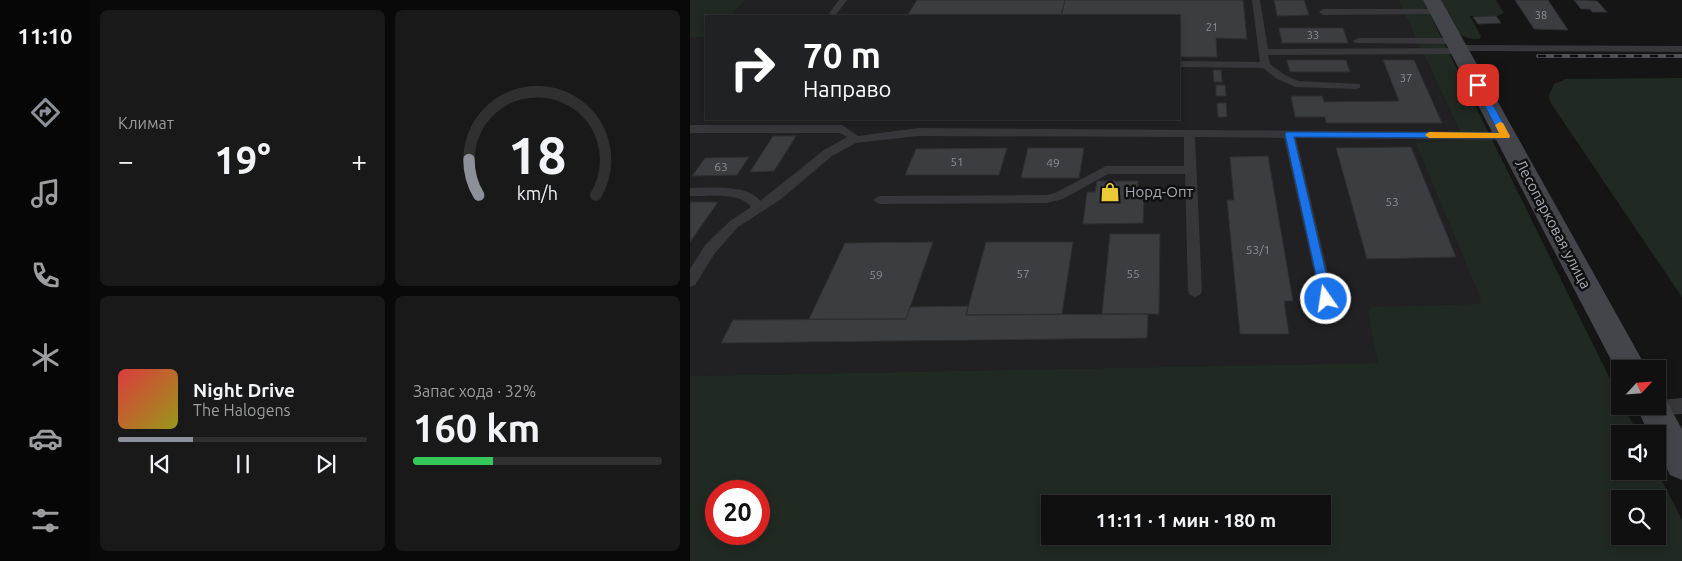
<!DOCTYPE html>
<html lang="ru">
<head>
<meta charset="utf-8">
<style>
  :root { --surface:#101010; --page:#191919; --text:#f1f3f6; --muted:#9c9d9f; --line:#303030; --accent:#8c9099 }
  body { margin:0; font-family:Ubuntu,sans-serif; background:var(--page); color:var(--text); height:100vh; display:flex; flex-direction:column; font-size:19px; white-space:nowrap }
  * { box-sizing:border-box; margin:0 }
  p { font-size:16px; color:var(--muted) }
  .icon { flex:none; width:28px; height:28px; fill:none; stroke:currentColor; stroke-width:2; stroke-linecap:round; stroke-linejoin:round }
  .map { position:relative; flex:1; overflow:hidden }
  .details { display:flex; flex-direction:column; gap:10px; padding:10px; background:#090909; width:600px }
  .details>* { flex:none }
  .banner { position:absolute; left:15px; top:15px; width:475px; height:105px; border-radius:0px; box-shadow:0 2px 8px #0003,0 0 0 1px var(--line); background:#202124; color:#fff; overflow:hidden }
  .needle { width:32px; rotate:64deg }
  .tools { position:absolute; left:921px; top:360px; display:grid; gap:10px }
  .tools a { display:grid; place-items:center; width:55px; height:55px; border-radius:0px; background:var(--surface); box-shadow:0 2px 8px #0003,0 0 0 1px var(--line); font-size:25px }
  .speed { position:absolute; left:15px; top:480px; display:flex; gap:10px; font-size:25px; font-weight:700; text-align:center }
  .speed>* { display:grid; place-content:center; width:65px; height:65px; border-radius:50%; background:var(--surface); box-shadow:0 2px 8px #0003,0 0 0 1px var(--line); line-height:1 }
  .speed .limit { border:8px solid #d22; background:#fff; color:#111 }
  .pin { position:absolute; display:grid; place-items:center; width:42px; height:42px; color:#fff; margin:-21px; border-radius:10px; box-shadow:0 2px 8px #0006 }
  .me { position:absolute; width:55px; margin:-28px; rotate:347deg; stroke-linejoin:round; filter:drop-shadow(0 0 4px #0008) }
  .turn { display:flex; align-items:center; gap:18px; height:105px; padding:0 15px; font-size:22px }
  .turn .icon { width:65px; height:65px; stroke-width:2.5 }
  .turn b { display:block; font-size:35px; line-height:42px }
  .big { font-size:38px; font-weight:600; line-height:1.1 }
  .details .card { flex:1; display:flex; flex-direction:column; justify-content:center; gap:8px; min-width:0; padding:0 18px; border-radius:8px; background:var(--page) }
  .details .dial { align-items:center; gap:0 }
  .dial svg { height:130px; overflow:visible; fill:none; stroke:var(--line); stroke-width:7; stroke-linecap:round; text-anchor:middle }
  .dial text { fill:var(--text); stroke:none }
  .song { display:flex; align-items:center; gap:15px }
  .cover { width:60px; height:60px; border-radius:8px; background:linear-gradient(135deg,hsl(0 70% 55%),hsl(60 70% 35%)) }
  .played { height:5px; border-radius:2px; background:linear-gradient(90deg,var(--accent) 30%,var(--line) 30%) }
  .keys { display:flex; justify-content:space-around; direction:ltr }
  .heat { display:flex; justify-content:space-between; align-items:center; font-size:28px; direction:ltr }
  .charge { height:8px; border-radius:4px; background:linear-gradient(90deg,#34c759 32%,var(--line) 0) }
  .details .tiles { flex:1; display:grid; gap:10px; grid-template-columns:repeat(2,1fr) }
  .trip { position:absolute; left:351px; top:495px; width:290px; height:50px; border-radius:0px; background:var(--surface); box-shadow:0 2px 8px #0003,0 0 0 1px var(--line); font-weight:600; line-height:50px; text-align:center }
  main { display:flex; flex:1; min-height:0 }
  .dock { display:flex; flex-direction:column; width:90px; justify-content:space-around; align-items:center; background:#060606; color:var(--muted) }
  .dock .icon { width:35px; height:35px }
  .dock .selected { color:var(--accent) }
  .dock b { font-size:22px; color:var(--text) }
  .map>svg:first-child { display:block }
</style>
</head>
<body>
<main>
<nav class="dock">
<b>11:10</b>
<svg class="icon selected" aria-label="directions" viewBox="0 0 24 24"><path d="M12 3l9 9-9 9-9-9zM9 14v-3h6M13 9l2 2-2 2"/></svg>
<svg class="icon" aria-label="music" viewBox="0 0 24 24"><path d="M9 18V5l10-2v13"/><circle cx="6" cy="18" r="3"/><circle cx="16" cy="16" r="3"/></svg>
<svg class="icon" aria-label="phone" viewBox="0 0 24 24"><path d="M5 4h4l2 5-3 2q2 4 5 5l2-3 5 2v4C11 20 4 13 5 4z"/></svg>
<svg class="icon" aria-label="climate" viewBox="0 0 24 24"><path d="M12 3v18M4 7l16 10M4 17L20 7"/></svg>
<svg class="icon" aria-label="car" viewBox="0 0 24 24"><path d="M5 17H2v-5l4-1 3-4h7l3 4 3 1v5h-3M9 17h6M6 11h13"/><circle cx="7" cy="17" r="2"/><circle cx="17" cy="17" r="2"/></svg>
<svg class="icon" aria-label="filters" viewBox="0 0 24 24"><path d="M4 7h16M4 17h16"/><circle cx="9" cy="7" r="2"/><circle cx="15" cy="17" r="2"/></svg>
</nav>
<section class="details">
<div class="tiles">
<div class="card"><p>Климат</p>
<div class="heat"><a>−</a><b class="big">19°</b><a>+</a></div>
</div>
<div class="card dial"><svg viewBox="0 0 100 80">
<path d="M14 69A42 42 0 1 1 86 69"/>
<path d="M14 69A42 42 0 0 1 8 47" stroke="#8c9099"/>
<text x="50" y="56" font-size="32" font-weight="700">18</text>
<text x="50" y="72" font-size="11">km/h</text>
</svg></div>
<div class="card">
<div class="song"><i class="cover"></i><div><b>Night Drive</b><p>The Halogens</p></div></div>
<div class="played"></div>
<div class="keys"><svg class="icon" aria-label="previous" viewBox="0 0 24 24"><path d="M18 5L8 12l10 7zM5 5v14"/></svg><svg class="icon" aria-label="pause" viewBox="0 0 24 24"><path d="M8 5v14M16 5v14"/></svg><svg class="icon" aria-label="next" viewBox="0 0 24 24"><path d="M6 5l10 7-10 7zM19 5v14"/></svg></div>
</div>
<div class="card"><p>Запас хода · 32%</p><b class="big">160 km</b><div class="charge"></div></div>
</div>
</section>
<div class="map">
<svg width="992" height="561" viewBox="0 0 992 561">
  <rect width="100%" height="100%" fill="#151516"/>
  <path fill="#212123" d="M56,0H708L774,140L873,360L0,376V38L16,37V119H489V16H40Z"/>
  <path fill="#212923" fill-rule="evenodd" d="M0,0H56L40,16H16V37L0,38Z
    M708,0H733L930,399V406H934L948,434H930V471H967L992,520V561H0V376L688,363L678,312L681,307L789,304L791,299L726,143L774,140ZM26,491H69V534H26ZM930,499H968V536H930ZM360,504H632V536H360Z
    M748,0H806L814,13L808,16H780L791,36L790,39C764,41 760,19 748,0Z
    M992,78V297L860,102L859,95L864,84L876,79Z"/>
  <path fill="#3c3d40" stroke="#2f2f32" d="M227,0H375L371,16H217Z
    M375,0H553L557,39L526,38L527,57H489V16H371Z
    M584,0H614L619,15L587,16Z
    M825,0H858L878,30L844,29Z
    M884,0L907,1L917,12H902L900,9H891Z
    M806,16L811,23L788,24L783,17Z
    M589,28H653L658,43H592Z
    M597,60H656L660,72H600Z
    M693,60H724L752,123H636L635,117H605L601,96H632L634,102L709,101Z
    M523,70H531L532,82H524Z
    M526,85H535L536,96H526Z
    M527,103H536L537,117H528Z
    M83,136H106L84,171L60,172Z
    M721,147L766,257L677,259L646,148Z
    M317,148L309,175H215L226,149Z
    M338,148H394L389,178H331Z
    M578,156L603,301H594L599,334H550L537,200H544L540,157Z
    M59,157L47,175L2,176L15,158Z
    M407,181H448L447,191H454L453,223L393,224L397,192H405Z
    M0,202H28L0,242Z
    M420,234H470L469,314H412Z
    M243,242L216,319H119L155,243Z
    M296,242H383L372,314L276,315Z
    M278,306L276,315L458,314L457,338L31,343L43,320L216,319L220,307Z"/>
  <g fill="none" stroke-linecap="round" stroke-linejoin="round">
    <path fill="#36363b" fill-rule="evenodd" d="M149,0H157L145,16H137Z
      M562,0H570L578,49L763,48L768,45L992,46V52L775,51L770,54L578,55L580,64L595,75L608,81L670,84V88L666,89L606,87L587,79L573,68L489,67V61L570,62Z
      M748,9L752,12L751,14L633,15L629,12L633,9Z
      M668,38H764L769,41L764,44L665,43L663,41Z
      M0,125H152L168,136L228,128L816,132L822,136L816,140L606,138L644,299L642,303L637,305L632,303L630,299L594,138L505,137L512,291L510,295L505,297L500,295L498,291L495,174H418L373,199L357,203L189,204L183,200L189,196L357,195L365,193L416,166H494V137L228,136L166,143L142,156L90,200L48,227L25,253L5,285L0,287V269L15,245L40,221L61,207C50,191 17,197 0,196V188C19,188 58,184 70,201L134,150L157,137L150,133H0Z
      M992,398V414L963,416L957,413L955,408L956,406H968V400Z"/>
    <path fill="#44454b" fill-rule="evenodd" d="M733,0H751L957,369H930V377Z
      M968,393L973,395L992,429V480L980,475L968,450V434H959L946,406H968Z"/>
    <defs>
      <path id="rail" d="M848,56H992"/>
    </defs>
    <use href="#rail" stroke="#4f5056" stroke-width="4"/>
    <use href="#rail" stroke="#101011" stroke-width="2.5" stroke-dasharray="8" stroke-linecap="butt"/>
  </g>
  <path fill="#1a73e8" stroke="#114b97" d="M788,82L792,85L820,136L819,138L604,137L642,299L641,302H632L595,134L596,132L809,133L784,85Z"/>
  <path fill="#f59e0b" d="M810,122L813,123L820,136L819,138H739L735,135L739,132L809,133L805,125Z"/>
  <defs>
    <symbol id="shop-bare" viewBox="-9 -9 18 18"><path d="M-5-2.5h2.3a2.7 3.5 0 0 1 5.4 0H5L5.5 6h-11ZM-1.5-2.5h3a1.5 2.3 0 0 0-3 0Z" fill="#ecca37" stroke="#101011" stroke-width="2.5" paint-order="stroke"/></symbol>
  </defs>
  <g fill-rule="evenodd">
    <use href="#shop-bare" x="406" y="178" width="28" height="28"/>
  </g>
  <g text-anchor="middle" stroke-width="5" stroke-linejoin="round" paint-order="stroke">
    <g font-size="11" fill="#8c8e98">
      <text x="851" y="19">38</text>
      <text x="522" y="31">21</text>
      <text x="623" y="39">33</text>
      <text x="716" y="82">37</text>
    </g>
    <g font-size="12" fill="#8c8e98">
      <text x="267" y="166">51</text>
      <text x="363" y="167">49</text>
      <text x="31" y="171">63</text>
      <text x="702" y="206">53</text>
      <text x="568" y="254">53/1</text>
      <text x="333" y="278">57</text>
      <text x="443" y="278">55</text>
      <text x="186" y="279">59</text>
    </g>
    <g font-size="15" fill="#a7a9b6" stroke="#101011" text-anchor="start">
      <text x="435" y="197">Норд-Опт</text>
    </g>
    <g font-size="15" fill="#a7a9b6" stroke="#101011">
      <text transform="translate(863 224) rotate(62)" y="5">Лесопарковая улица</text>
    </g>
  </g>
</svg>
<div class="tools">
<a><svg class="needle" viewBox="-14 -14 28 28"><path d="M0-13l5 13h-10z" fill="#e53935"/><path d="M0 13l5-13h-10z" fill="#9c9d9f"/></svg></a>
<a><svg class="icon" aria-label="sound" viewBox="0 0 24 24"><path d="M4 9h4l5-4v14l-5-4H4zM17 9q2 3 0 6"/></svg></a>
<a><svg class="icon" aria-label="search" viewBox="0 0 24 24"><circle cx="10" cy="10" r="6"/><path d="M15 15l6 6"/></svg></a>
</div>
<div class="speed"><div class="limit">20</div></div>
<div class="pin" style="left:788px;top:85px;background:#d93025"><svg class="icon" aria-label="arrive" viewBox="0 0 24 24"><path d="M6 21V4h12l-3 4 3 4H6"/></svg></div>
<svg class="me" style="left:636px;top:299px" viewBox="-20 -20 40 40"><circle r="17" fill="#1a73e8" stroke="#fff" stroke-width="3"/><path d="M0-11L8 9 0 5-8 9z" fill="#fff"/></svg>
<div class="trip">11:11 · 1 мин · 180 m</div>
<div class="banner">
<div class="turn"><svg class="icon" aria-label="right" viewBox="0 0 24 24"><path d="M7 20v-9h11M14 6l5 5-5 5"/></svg><div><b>70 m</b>Направо</div></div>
</div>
</div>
</main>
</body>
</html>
